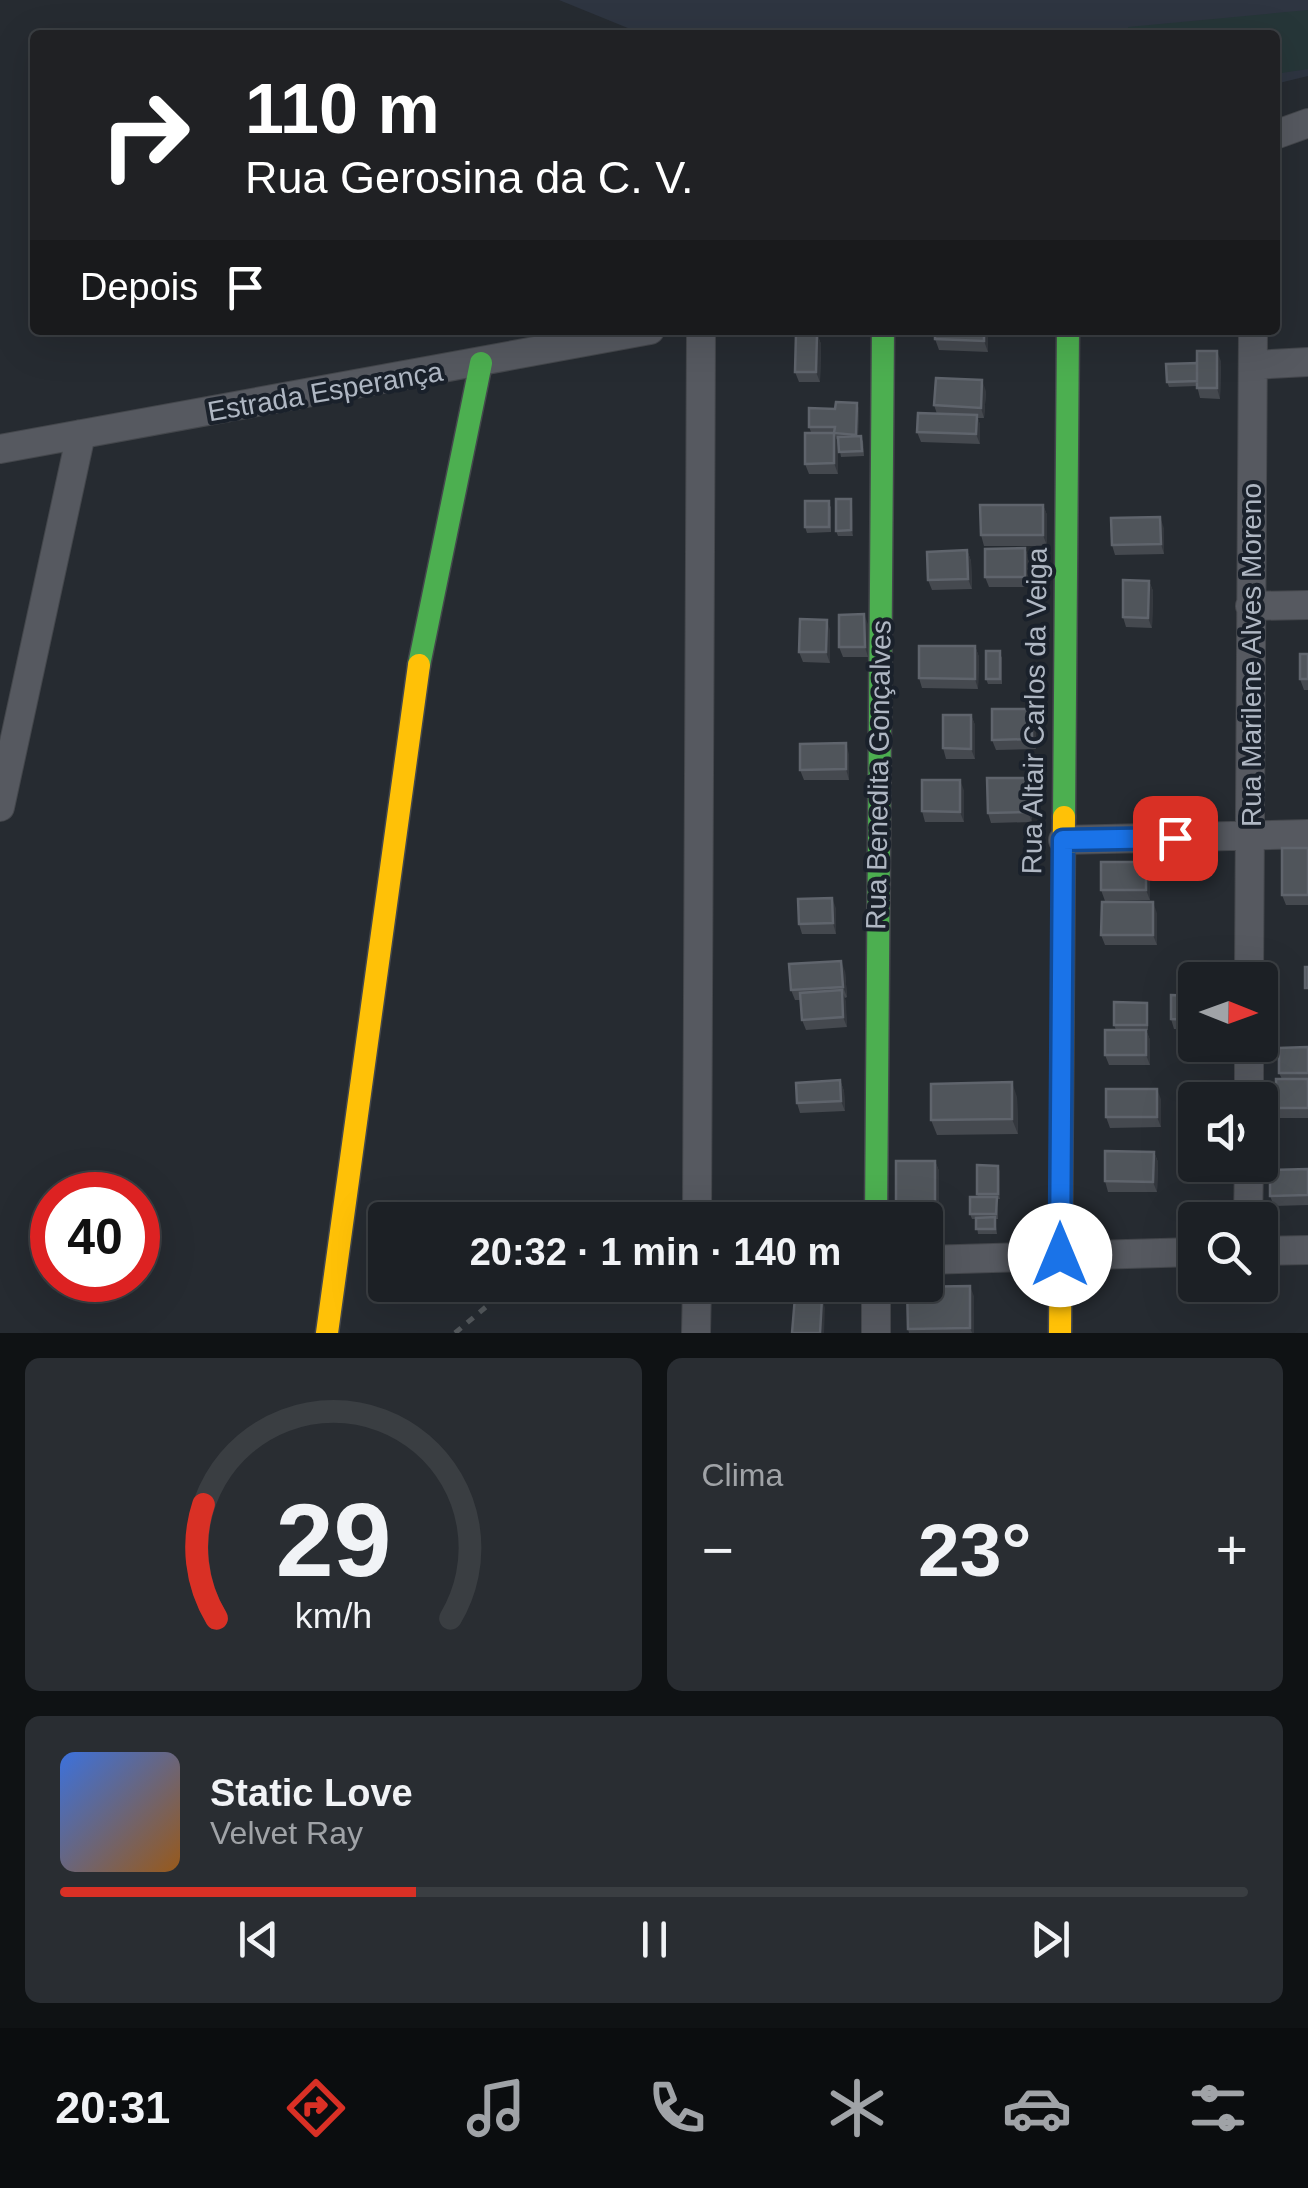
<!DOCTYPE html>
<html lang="pt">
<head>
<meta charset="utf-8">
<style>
  :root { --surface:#1c2025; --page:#292d32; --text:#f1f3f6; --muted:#a0a3a7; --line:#3a3e42; --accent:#d93025 }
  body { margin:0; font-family:Helvetica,sans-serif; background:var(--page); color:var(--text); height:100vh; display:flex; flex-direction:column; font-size:38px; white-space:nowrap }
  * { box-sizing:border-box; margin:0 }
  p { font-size:32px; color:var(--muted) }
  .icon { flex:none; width:55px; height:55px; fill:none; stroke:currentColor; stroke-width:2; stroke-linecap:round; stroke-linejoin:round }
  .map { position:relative; height:1333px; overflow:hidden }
  .details { display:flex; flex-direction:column; gap:25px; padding:25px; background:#0f1214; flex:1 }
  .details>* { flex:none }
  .top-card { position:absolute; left:30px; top:30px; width:1250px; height:305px; border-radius:10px; box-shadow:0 10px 40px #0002,0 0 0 2px var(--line); background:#202124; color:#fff; overflow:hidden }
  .needle { width:65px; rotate:91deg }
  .tools { position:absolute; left:1178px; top:962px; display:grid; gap:20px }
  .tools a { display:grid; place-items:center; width:100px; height:100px; border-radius:10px; background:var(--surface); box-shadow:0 10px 40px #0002,0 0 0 2px var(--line); font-size:50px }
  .speed { position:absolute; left:30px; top:1172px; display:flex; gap:20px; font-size:50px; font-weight:700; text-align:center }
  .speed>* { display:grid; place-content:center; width:130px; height:130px; border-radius:50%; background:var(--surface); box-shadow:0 10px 40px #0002,0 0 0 2px var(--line); line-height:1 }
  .speed .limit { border:15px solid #d22; background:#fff; color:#111 }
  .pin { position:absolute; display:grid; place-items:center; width:85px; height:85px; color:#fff; margin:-42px; border-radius:20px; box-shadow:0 5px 15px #0006 }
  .me { position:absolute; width:110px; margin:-55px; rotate:0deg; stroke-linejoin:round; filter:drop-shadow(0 0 8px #0008) }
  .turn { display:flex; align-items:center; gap:35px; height:210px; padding:0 50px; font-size:45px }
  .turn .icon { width:130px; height:130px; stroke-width:2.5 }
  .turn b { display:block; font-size:70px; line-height:85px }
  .then { display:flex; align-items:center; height:95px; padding:0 50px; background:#0003; gap:20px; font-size:38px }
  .big { font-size:75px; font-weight:700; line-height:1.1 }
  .details .tile { flex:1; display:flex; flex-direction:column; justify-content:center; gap:15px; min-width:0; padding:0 35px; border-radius:15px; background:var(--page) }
  .details .dial { align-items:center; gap:0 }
  .dial svg { height:260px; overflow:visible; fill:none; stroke:var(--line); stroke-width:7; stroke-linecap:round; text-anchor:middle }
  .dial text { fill:var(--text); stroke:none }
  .song { display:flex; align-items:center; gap:30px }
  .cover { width:120px; height:120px; border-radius:15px; background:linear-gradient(135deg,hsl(220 70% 55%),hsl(30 70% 35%)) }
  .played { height:10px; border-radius:5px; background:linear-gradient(90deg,var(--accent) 30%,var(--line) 30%) }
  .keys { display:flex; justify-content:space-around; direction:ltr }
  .heat { display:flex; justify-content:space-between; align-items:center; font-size:55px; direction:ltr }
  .details .tiles { flex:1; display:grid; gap:25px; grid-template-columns:1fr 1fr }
  .tile:last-child { grid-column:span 2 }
  .trip { position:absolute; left:368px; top:1202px; width:575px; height:100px; border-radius:10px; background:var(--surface); box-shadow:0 10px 40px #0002,0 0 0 2px var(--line); font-weight:700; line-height:100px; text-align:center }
  .dock { display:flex; height:160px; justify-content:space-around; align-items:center; background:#0b0d0f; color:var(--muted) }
  .dock .icon { width:70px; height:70px }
  .dock .current { color:var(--accent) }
  .dock b { font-size:45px; color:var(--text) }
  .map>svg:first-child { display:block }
</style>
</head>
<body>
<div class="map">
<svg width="1308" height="1333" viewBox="0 0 1308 1333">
  <rect width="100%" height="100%" fill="#262b31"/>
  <path fill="#2e3541" d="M559,0H1308V76L1275,84V35H645Z"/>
  <path fill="#263638" d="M1308,10V69L1275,74V35H1131L1128,27Z"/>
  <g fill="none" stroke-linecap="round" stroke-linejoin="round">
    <defs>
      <path id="street" d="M1275,135L1308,123
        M1253,365L1308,362
        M0,449L650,330
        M1250,606L1308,605
        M0,807L81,434
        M1063,840L1308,834
        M1249,980L1253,330
        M1249,1100V1045
        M697,1220L701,330
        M1248,1220L1249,1165
        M1260,1251L1308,1250
        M925,1260L1195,1252
        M876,1285V1333
        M696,1333L697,1285"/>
      <path id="fast" d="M419,665L481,363
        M1064,817L1068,330
        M876,1220L883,330"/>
      <path id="slow" d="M327,1333L419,665
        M1060,1333L1064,817"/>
    </defs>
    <use href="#street" stroke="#44474c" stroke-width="30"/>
    <use href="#fast" stroke="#44474c" stroke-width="25"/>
    <use href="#slow" stroke="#44474c" stroke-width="25"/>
    <path stroke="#54595d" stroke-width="5" stroke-dasharray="8 8" stroke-linecap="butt" d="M455,1333L512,1285"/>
    <use href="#street" stroke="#565960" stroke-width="28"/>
    <use href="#fast" stroke="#4caf50" stroke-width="22"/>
    <use href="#slow" stroke="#ffc107" stroke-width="22"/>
  </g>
  <path fill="#45494f" d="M935,330H988V352L939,350L935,339Z
    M817,334L821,344L820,382H799L795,372Z
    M1221,361L1220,399L1200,398L1197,386L1169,387L1167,382Z
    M986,391L984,418H978L980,425V444L921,442L917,432L937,414L934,405Z
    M859,408L858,436L863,441L864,456L841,457L838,439H836L834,432H811L809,427Z
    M834,433L838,443V474H809L805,464Z
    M851,499L852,504L853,536H838L836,531Z
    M1043,505L1047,515V546H984L981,535Z
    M831,506V532L807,533L805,527Z
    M1164,528V554L1115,555L1112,545Z
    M1025,548L1029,559V587H989L985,577Z
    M967,550L971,561L972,589L932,590L928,580Z
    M1149,581L1153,591L1152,628L1126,627L1123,617Z
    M868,624V657H843L839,647Z
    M830,630V663L803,662L799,652Z
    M975,646L979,657L978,689L922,688L919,678Z
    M1308,654V690H1304L1300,679Z
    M1002,656V684H988L986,679Z
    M1032,709L1035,719L1036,749L996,750L992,740Z
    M971,715L975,725V759H946L943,748Z
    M849,754V780H804L800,770Z
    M1032,788V822L991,823L988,813Z
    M964,790V822H925L922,811Z
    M1308,848V905H1286L1282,895Z
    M1150,872V900L1105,901L1101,890Z
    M836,908V934H802L799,924Z
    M1157,913V945H1105L1101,935Z
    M845,971L847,997L845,998L847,1027L806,1030L802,1020L801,1000H795L791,990Z
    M1195,996V1030L1174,1029L1171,1019Z
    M1147,1003L1148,1008V1030H1146L1150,1040V1065H1109L1105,1055L1116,1030L1114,1025Z
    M1308,1047V1118H1280L1276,1108L1282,1079L1279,1073Z
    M840,1080L844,1091L845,1111L800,1113L797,1103Z
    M1017,1097L1018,1134L937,1135L931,1120Z
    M1161,1099V1127L1110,1128L1106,1117Z
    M1154,1152L1158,1162L1157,1192H1108L1105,1181Z
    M935,1161L939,1171V1216H900L896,1206Z
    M1308,1169V1205L1274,1206L1270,1196Z
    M1000,1171V1199H997L998,1219H995L997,1234H978L976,1219H972L970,1214L978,1197L977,1194Z
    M974,1296V1333H909L908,1329Z"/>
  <path fill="#34383e" d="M984,330H988V352L984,341Z
    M817,334L821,344L820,382L816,372Z
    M1217,351L1221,361L1220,399L1217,388Z
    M982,380L986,391L984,418L981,408Z
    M857,403L859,408L858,440L856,435Z
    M977,415L980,425V444L976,434Z
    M834,433L838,443V474L834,463Z
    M851,499L852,504L853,536L851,530Z
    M1043,505L1047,515V546L1043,535Z
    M1160,517L1164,528V554L1161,544Z
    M1025,548L1029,559V587L1025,577Z
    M967,550L971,561L972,589L968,579Z
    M1149,581L1153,591L1152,628L1148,618Z
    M864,614L868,624V657L865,647Z
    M827,620L830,630V663L826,652Z
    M975,646L979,657L978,689L975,679Z
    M1032,709L1035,719L1036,749L1032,739Z
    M971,715L975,725V759L971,749Z
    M846,743L849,754V780L846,769Z
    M1028,778L1032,788V822L1028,812Z
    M960,780L964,790V822L960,812Z
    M1146,862L1150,872V900L1146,890Z
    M832,898L836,908V934L833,923Z
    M1153,902L1157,913V945L1153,935Z
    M841,961L845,971L847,997L843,987Z
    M842,990L846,1001L847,1027L843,1017Z
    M1146,1030L1150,1040V1065L1146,1055Z
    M840,1080L844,1091L845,1111L841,1101Z
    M1012,1082L1017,1097L1018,1134L1012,1119Z
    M1157,1089L1161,1099V1127L1157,1117Z
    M1154,1152L1158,1162L1157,1192L1153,1182Z
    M935,1161L939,1171V1216L935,1206Z
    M998,1166L1000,1171V1199L998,1194Z
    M970,1286L974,1296V1333H972L970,1328Z
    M822,1298L825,1308L824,1333H820Z"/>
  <path fill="#50555b" stroke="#5f646c" stroke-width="2.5" d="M935,330H984V341L935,339Z
    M796,334H817L816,372H795Z
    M1197,351H1217V388H1197Z
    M1197,363V381L1167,382L1166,364Z
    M936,378L982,380L981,408L934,405Z
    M836,402L857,403L856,435L834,433L835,427H809V408L835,409Z
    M918,413L977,415L976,434L917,432Z
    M805,433H834V463L805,464Z
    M861,436L862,451L839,452L838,437Z
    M836,499H851V530L836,531Z
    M805,501H829V527H805Z
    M980,505H1043V535H981Z
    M1160,517L1161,544L1112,545L1111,518Z
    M1025,548V577H985V549Z
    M967,550L968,579L928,580L927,552Z
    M1123,580L1149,581L1148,618L1123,617Z
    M864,614L865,647H839V615Z
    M800,619L827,620L826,652H799Z
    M919,646H975V679L919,678Z
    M986,651H1000V679H986Z
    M1300,654H1308V679H1300Z
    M992,709H1032V739L992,740Z
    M943,715H971V749L943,748Z
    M846,743V769L800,770V744Z
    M987,778H1028V812L988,813Z
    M922,780H960V812L922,811Z
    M1282,848H1308V895H1282Z
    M1101,862H1146V890H1101Z
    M832,898L833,923L799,924L798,899Z
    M1102,902H1153V935H1101Z
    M841,961L843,987L791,990L789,964Z
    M1305,967H1308V988H1305Z
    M842,990L843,1017L802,1020L800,993Z
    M1171,995L1195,996V1020L1171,1019Z
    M1114,1002L1147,1003V1025H1114Z
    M1105,1030H1146V1055H1105Z
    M1308,1047V1073H1279V1048Z
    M1276,1079H1308V1108H1276Z
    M840,1080L841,1101L797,1103L796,1083Z
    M1012,1082V1119L931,1120V1084Z
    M1106,1089H1157V1117H1106Z
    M1105,1151L1154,1152L1153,1182L1105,1181Z
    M896,1161H935V1206H896Z
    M977,1165L998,1166V1194H977Z
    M1308,1169V1195L1270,1196V1170Z
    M970,1197H997L996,1214H970Z
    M995,1217V1229H976V1218Z
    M970,1286V1328L908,1329L907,1287Z
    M795,1297L822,1298L820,1333H792Z"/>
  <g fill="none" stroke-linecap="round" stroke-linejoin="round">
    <defs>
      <path id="route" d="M1060,1255L1063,840L1175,838"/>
    </defs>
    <use href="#route" stroke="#114b97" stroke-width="25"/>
    <use href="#route" stroke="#1a73e8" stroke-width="18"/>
  </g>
  <g text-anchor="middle" stroke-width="8" stroke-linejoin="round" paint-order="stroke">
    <g font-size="28" fill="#afb7c3" stroke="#1a212b">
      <text transform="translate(325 391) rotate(-10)" y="10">Estrada Esperança</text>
      <text transform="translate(1251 655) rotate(-90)" y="10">Rua Marilene Alves Moreno</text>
      <text transform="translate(1034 711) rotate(-89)" y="10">Rua Altair Carlos da Veiga</text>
      <text transform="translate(878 775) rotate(-89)" y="10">Rua Benedita Gonçalves</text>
    </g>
  </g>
</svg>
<div class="tools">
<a><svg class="needle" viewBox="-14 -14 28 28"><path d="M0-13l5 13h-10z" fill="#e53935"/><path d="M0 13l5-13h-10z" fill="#a0a3a7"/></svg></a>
<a><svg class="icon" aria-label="sound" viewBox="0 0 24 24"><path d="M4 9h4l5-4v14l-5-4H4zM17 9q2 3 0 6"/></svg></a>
<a><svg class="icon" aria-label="search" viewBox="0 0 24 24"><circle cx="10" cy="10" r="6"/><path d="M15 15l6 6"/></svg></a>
</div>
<div class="speed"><div class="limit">40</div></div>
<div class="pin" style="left:1175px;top:838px;background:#d93025"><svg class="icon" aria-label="arrive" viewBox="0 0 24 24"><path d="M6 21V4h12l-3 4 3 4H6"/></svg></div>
<svg class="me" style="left:1060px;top:1255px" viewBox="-20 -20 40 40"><circle r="19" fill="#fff"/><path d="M0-13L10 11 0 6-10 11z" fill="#1a73e8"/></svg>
<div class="trip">20:32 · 1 min · 140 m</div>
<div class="top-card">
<div class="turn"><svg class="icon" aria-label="right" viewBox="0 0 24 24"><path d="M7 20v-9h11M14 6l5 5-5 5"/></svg><div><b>110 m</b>Rua Gerosina da C. V.</div></div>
<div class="then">Depois<svg class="icon" aria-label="arrive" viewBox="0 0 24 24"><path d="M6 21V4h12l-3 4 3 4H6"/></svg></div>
</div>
</div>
<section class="details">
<div class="tiles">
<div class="tile dial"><svg viewBox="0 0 100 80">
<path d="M14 69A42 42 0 1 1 86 69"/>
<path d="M14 69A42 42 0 0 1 10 34" stroke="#d93025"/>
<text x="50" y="56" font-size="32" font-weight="700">29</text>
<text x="50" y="72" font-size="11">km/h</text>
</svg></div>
<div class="tile"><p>Clima</p>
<div class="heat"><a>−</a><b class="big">23°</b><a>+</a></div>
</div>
<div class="tile">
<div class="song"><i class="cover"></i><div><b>Static Love</b><p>Velvet Ray</p></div></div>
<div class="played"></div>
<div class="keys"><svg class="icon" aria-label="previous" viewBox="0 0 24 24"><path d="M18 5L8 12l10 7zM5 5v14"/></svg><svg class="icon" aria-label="pause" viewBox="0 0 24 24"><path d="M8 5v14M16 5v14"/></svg><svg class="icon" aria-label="next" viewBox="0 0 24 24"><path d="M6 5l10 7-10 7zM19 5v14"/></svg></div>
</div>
</div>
</section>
<nav class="dock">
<b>20:31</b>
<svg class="icon current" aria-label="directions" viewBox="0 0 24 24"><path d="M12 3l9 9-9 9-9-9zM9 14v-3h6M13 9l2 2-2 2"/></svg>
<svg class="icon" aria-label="music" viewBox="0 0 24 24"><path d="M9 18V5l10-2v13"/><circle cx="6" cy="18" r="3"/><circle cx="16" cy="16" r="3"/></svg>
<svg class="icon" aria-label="phone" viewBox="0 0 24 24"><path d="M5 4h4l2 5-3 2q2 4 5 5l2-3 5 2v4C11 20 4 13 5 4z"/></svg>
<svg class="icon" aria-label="climate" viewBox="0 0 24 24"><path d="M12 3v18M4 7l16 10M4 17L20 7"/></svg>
<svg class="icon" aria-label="car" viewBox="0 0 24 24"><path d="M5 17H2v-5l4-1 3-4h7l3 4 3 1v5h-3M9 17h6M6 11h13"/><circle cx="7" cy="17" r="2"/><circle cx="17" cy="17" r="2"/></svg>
<svg class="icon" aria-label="filters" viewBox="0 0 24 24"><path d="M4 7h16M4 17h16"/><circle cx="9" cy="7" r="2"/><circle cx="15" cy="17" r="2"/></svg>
</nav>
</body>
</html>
